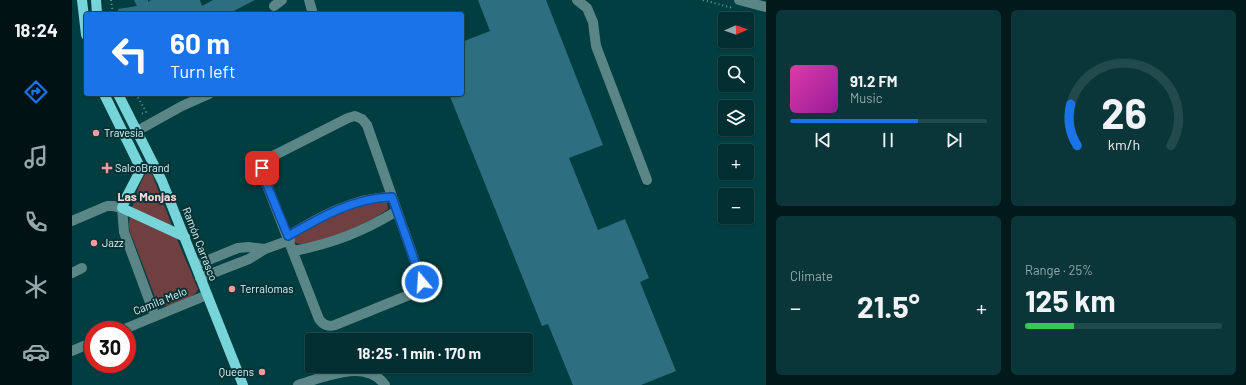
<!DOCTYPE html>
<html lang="en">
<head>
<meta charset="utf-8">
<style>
  :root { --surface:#002e31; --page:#0a3639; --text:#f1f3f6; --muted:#95a8ab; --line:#224a4d; --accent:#1a73e8 }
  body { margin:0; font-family:Barlow,sans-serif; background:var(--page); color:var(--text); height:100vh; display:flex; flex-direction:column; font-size:15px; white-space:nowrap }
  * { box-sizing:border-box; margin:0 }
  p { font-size:13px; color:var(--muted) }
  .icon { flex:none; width:22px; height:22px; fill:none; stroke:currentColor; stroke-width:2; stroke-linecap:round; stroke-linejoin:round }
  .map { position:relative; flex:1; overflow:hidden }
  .sheet { display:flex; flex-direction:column; gap:10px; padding:10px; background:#00191b; width:480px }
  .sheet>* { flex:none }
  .banner { position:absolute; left:12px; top:12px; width:380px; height:84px; border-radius:4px; box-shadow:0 1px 3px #0004,0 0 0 1px var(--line); background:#1a73e8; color:#fff; overflow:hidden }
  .needle { width:26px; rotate:88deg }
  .tools { position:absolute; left:646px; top:12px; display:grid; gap:8px }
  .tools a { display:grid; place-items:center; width:36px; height:36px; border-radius:4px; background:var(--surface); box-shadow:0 1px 3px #0004,0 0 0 1px var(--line); font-size:20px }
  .speed { position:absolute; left:12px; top:321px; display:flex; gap:8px; font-size:20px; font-weight:700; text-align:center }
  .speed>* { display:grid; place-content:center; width:52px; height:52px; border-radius:50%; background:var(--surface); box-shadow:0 1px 3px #0004,0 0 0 1px var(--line); line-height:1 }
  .speed .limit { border:6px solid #d22; background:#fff; color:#111 }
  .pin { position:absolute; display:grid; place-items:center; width:34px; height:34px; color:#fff; margin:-17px; border-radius:8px; box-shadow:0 2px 6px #0006 }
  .me { position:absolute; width:44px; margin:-22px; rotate:342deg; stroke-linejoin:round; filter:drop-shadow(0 0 3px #0008) }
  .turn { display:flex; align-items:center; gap:14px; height:84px; padding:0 20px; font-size:18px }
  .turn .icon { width:52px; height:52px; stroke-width:2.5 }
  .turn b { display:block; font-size:28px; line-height:34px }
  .big { font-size:30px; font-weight:700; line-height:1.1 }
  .sheet .tile { flex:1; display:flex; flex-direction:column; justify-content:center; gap:6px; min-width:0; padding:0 14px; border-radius:6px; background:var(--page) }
  .sheet .dial { align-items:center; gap:0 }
  .dial svg { height:104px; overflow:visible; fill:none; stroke:var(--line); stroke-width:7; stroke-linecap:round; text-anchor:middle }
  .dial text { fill:var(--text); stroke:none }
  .song { display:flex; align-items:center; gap:12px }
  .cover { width:48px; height:48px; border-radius:6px; background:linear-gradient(135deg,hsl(320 70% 55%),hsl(300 70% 35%)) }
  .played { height:4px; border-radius:2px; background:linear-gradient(90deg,var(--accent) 65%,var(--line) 65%) }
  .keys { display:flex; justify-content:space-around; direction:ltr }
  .heat { display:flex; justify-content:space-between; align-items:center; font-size:22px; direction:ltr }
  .charge { height:6px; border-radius:3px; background:linear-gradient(90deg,#34c759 25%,var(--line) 0) }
  .sheet .tiles { flex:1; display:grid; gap:10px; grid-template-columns:repeat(2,1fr) }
  .trip { position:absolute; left:233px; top:333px; width:228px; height:40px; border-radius:4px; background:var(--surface); box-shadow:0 1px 3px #0004,0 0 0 1px var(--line); font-weight:700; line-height:40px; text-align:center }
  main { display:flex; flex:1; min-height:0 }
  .menu { display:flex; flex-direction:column; width:72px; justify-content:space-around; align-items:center; background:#001214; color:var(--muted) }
  .menu .icon { width:28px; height:28px }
  .menu .current { color:var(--accent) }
  .menu b { font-size:18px; color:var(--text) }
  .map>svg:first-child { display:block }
</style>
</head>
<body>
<main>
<nav class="menu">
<b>18:24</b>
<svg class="icon current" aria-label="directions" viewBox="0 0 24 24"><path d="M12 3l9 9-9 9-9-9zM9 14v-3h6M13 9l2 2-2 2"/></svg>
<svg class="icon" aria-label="music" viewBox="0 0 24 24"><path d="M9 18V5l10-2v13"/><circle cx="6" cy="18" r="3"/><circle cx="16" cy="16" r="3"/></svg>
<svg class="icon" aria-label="phone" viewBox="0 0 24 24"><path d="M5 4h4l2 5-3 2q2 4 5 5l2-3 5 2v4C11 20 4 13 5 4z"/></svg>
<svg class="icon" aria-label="climate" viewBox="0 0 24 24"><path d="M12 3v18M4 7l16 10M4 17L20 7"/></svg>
<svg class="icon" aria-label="car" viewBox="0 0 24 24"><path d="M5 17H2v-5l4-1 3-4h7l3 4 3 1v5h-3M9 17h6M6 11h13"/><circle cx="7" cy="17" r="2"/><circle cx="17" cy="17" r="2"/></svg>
</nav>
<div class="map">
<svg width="694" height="385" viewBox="0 0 694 385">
  <rect width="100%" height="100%" fill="#003e41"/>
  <path fill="#704041" d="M77,170L80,174L107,244L126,289L123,294C114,299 94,312 85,302L60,237C58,233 57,229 57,225C57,215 69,174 77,170Z
    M315,202L316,209C303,220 237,252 222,242L221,237L224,234L286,205Z"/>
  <path fill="#2d6e80" d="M62,0H76V2L79,0H128L130,6L141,0H183L156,14H47L46,9L65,6Z
    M406,0H474L531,145L497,158L526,230L553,219L577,278L568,282L604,371L569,385H501L476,324L470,326L377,94H390V42L418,31Z"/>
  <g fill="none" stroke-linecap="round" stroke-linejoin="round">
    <path stroke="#659699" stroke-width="2" stroke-dasharray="1 3" stroke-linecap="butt" d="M39,0L41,14
      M631,0L661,8
      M64,94L74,112L69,114"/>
    <path stroke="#5b8687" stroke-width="10" d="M237,0L241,14
      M505,0L515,8L521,22L524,46L575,180
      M667,0L694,7
      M202,6L210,0
      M283,116L290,119L295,125L350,282L347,289L342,293L263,325C257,327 251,325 247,319L191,175C189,168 191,162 197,158L276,118Z
      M65,131L110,106L137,94
      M0,221L35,206H41L50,208L52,232L83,316
      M216,236C249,216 281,198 320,197
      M222,251C262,243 290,232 325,211
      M124,265L166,248L176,247L193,249
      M0,273L10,268
      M128,278L177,259L193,249L218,240
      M50,330L135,295
      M0,351L21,342
      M226,385C252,377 294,358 313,385"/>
    <path stroke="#77d5d9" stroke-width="10" d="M10,0L14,35
      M24,0L25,14
      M32,94L69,169
      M46,94L90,181L171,385
      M69,169L55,196L50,208L113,237"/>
  </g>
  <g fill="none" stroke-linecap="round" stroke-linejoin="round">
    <defs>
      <path id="route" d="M190,168L191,175L216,236C249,217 281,198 320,197L350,282"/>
    </defs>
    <use href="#route" stroke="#114b97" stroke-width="10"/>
    <use href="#route" stroke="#1a73e8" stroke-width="7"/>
  </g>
  <g fill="#f59b9c" stroke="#0b3234" stroke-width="1.5">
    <circle cx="24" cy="133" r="4"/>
    <path d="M33 162h4v4h4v4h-4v4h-4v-4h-4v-4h4z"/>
    <circle cx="22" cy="243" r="4"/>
    <circle cx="160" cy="289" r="4"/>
    <circle cx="190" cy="372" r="4"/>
  </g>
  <g text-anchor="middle" stroke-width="4" stroke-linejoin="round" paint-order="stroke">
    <g font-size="11" fill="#d7f9fb" stroke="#0b3234" text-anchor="start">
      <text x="32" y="137">Travesía</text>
      <text x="43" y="172">SalcoBrand</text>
      <text x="30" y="247">Jazz</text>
      <text x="168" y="293">Terralomas</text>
      <text x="182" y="376" text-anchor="end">Queens</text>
    </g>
    <g font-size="11" fill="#d7f9fb" stroke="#0b3234">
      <text transform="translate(128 244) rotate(69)" y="4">Ramón Carrasco</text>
      <text transform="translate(88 301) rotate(-22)" y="4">Camila Melo</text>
    </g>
    <g font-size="12" font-weight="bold" fill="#fdd9d8" stroke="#0b3234">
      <text x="75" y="201">Las Monjas</text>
    </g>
  </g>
</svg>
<div class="tools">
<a><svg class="needle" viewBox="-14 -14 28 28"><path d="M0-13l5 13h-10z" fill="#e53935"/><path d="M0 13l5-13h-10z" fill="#95a8ab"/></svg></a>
<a><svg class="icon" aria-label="search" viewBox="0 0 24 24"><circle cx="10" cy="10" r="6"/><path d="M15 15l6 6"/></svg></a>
<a><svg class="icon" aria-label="layers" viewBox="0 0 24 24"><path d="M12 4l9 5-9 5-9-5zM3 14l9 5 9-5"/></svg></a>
<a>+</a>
<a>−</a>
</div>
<div class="speed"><div class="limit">30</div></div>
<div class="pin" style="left:190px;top:168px;background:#d93025"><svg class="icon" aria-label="arrive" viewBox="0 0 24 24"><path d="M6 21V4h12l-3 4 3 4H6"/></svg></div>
<svg class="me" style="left:350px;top:282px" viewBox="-20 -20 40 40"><circle r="17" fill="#1a73e8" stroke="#fff" stroke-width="3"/><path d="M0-11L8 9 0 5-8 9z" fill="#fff"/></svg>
<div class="trip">18:25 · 1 min · 170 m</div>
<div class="banner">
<div class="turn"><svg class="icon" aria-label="left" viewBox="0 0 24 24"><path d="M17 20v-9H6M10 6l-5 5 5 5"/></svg><div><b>60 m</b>Turn left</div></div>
</div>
</div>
<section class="sheet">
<div class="tiles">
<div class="tile">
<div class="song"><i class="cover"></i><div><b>91.2 FM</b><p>Music</p></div></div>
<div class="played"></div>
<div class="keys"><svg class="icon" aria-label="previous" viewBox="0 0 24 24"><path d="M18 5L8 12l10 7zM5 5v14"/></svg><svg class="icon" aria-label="pause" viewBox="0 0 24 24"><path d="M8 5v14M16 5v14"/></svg><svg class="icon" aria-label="next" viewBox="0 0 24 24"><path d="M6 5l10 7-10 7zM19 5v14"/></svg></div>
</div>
<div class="tile dial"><svg viewBox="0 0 100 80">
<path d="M14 69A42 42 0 1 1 86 69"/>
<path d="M14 69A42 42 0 0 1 9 37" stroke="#1a73e8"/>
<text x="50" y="56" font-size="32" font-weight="700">26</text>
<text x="50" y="72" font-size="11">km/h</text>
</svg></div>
<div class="tile"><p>Climate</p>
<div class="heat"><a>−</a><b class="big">21.5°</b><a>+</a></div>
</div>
<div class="tile"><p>Range · 25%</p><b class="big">125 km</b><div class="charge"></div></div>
</div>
</section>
</main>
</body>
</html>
